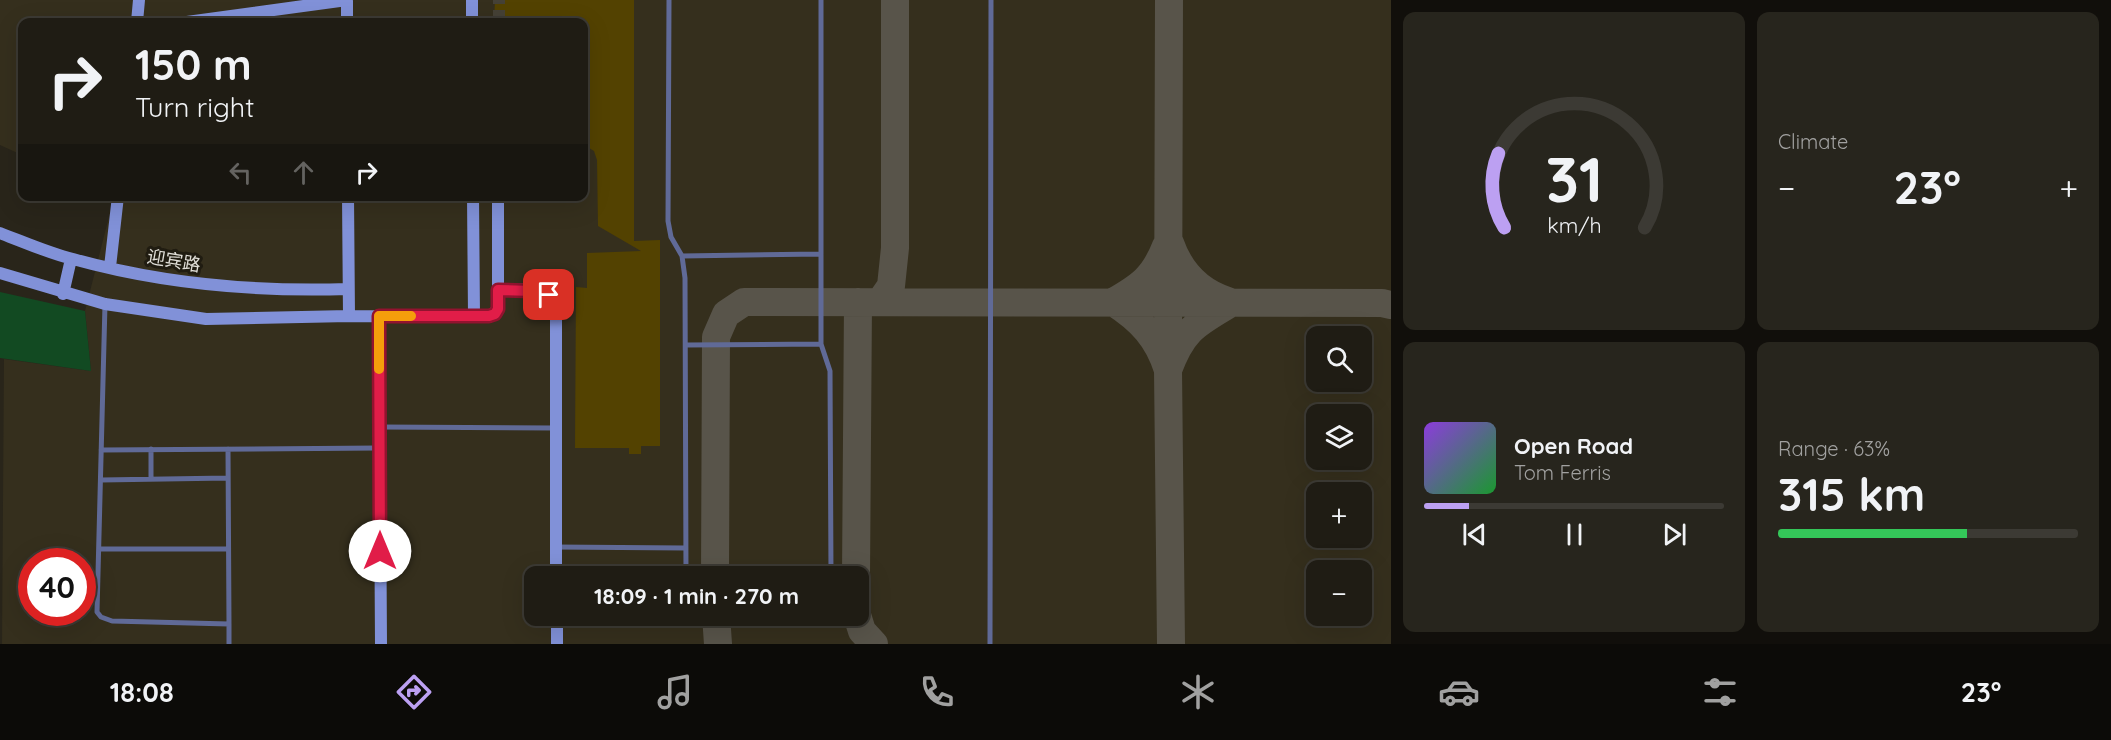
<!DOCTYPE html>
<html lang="en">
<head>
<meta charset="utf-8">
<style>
  :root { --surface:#1f1c14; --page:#27251d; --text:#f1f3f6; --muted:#a1a1a0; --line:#3c3a34; --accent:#bca0f2 }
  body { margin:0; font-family:Quicksand,"Noto Sans SC",sans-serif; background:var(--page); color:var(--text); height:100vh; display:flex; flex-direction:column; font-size:22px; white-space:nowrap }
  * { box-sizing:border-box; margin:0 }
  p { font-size:20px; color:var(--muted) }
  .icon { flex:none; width:33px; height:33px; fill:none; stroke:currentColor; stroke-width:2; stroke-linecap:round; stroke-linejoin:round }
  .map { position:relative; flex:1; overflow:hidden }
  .drawer { display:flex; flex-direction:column; gap:12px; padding:12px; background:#110f0b; width:720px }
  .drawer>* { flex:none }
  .top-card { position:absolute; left:18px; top:18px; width:570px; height:183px; border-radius:12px; box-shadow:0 6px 24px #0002,0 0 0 2px var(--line); background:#1f1c14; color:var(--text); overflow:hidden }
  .tools { position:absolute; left:1306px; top:326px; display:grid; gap:12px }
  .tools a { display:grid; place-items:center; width:66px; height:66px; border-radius:12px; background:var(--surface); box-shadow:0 6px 24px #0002,0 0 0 2px var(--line); font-size:30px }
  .speed { position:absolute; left:18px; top:548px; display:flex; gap:12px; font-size:30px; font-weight:700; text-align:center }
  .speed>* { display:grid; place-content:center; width:78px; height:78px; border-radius:50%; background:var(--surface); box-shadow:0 6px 24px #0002,0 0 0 2px var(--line); line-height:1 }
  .speed .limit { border:9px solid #d22; background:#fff; color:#111 }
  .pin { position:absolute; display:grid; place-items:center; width:51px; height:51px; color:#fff; margin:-26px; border-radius:12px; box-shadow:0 3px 9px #0006 }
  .me { position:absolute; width:66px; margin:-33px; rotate:0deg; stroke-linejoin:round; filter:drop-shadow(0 0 4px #0008) }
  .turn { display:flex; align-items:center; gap:21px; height:126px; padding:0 18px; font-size:27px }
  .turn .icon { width:78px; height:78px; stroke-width:2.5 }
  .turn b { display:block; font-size:42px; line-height:51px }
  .lanes { display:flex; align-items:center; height:57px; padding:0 18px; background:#0003; justify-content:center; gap:30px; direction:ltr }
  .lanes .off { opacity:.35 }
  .big { font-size:45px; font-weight:700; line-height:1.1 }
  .drawer .tile { flex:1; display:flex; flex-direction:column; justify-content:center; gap:9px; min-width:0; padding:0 21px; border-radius:12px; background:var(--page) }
  .drawer .dial { align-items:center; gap:0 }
  .dial svg { height:156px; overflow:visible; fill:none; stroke:var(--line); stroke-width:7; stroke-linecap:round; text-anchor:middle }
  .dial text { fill:var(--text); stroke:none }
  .song { display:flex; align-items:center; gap:18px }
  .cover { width:72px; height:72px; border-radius:9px; background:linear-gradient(135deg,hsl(270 70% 55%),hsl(130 70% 35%)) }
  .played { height:6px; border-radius:3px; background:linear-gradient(90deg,var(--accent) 15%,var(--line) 15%) }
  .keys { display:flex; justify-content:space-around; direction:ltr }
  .heat { display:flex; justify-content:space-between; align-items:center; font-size:33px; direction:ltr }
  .charge { height:9px; border-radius:4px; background:linear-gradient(90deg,#34c759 63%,var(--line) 0) }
  .drawer .tiles { flex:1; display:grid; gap:12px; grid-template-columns:repeat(2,1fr) }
  .trip { position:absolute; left:524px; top:566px; width:345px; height:60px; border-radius:12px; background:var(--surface); box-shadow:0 6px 24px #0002,0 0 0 2px var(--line); font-weight:700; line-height:60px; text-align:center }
  .dock { display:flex; height:96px; justify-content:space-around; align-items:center; background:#0c0b08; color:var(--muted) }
  .dock .icon { width:42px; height:42px }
  .dock .selected { color:var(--accent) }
  .dock b { font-size:27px; color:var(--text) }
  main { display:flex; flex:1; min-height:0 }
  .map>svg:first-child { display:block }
</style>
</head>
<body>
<main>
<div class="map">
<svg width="1391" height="644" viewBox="0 0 1391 644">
  <rect width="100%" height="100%" fill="#29251a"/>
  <path fill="#352f1d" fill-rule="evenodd" d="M0,0H1391V644H2L4,359L91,371L85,311L114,197L584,196V22H22V155L0,145ZM1317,336H1362V381H1317ZM1317,414H1362V459H1317ZM1317,492H1362V537H1317ZM32,561H82V612H32ZM1317,570H1362V615H1317ZM534,576H858V615H534Z"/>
  <path fill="#124a22" d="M0,292L85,311L91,371L0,358Z"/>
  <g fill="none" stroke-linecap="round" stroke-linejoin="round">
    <path stroke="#58544a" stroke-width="28" d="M1169,0L1168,370L1171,644
      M1170,243C1180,272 1199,292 1228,301
      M1166,246C1154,277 1141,286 1113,302C1141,320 1158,338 1168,370C1183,329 1196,324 1231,303
      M880,302L891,286L895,248V0
      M715,576L716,337L726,314L744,302L1382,303L1391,305
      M856,576L858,302
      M716,615L718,644
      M857,615L862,631L874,644"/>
  </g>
  <path fill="#534201" d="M495,0H634V241L660,240V446H641V454H629V448H575L576,287L587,288V253L641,251L598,226L597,160L594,151L584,145V22H494Z"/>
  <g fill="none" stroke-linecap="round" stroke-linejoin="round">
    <path stroke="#454136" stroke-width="12" stroke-dasharray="12 6" stroke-linecap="butt" d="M499,22V0"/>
    <path stroke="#606a97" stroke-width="5" d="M669,0L668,221L671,237L682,256L685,278L686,576
      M821,0V344L830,371L831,576
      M682,256L821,254
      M105,304L97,612L101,617L112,621L229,624V644
      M686,345L821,344
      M381,427L554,428
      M151,449V479
      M228,449L229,624
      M101,450L378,448
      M101,480L228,478
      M555,547L685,548
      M99,549H228
      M697,615L706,621H805L820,615
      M990,644L991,0"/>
    <path stroke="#8191d8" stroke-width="12" d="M347,0V22
      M472,0V22
      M137,22L139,0
      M187,22L347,0
      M348,196L349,316
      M473,196L474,316
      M0,233C24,242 48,253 73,259C163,284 256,292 348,289
      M110,267L118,196
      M0,273L105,304L206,319L349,316L489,317L495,314L498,305V196
      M498,290C515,290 547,285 556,303V576
      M63,294L71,259
      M379,316L381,644
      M557,615V644"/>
  </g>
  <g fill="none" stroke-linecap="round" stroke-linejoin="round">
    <defs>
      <path id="route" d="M380,551L379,316H489L495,314L498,309V290L532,291L549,295"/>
    </defs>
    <use href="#route" stroke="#92132f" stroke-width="15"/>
    <use href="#route" stroke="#e11d48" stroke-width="10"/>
    <path stroke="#f59e0b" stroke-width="10" d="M379,369V316H411"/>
  </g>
  <g text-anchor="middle" stroke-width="6" stroke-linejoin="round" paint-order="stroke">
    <g font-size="18" fill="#e1dfd8" stroke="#201c11">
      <text transform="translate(174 261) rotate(10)" y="6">迎宾路</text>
    </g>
  </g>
</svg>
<div class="tools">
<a><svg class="icon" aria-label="search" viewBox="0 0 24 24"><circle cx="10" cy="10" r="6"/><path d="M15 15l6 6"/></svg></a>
<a><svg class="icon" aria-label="layers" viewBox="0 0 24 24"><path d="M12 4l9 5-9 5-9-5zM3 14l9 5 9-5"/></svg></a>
<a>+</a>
<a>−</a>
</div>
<div class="speed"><div class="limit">40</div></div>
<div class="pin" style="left:549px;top:295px;background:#d93025"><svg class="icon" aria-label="arrive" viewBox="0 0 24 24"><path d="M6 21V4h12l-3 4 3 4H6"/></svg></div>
<svg class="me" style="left:380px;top:551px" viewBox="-20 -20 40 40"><circle r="19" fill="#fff"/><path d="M0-13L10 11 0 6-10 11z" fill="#e11d48"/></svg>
<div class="trip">18:09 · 1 min · 270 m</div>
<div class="top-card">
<div class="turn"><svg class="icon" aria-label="right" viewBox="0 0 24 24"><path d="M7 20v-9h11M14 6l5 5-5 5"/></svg><div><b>150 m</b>Turn right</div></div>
<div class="lanes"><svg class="icon off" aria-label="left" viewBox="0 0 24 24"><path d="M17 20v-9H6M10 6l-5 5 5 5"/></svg><svg class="icon off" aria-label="ahead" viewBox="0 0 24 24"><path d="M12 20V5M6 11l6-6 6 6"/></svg><svg class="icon" aria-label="right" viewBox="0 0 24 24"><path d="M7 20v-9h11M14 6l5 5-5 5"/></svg></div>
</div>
</div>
<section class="drawer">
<div class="tiles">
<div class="tile dial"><svg viewBox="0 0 100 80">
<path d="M14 69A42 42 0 1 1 86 69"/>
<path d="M14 69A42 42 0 0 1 11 31" stroke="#bca0f2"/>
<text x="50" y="56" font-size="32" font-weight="700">31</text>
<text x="50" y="72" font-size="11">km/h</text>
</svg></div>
<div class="tile"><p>Climate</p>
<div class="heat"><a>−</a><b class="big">23°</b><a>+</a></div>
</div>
<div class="tile">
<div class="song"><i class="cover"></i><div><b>Open Road</b><p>Tom Ferris</p></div></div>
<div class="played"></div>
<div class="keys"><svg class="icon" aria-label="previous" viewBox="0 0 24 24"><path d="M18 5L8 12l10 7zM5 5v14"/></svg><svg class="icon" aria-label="pause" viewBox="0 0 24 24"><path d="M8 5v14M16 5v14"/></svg><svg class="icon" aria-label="next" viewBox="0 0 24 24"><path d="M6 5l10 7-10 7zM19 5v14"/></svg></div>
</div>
<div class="tile"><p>Range · 63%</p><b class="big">315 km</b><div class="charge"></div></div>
</div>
</section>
</main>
<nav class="dock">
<b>18:08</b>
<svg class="icon selected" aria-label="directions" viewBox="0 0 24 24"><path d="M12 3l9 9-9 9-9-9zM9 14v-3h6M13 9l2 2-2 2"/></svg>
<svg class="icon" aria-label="music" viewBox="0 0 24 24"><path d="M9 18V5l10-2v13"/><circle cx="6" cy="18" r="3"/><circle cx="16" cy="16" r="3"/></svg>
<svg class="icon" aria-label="phone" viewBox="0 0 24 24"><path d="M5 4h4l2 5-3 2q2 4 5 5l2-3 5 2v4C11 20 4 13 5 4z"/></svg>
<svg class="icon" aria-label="climate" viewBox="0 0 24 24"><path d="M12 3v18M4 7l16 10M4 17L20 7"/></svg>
<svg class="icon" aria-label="car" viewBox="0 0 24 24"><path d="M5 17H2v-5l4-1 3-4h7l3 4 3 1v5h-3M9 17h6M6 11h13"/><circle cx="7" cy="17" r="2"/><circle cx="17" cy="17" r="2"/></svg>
<svg class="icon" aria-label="filters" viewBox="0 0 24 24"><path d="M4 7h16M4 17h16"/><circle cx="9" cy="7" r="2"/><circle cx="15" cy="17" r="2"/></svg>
<b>23°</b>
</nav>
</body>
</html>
